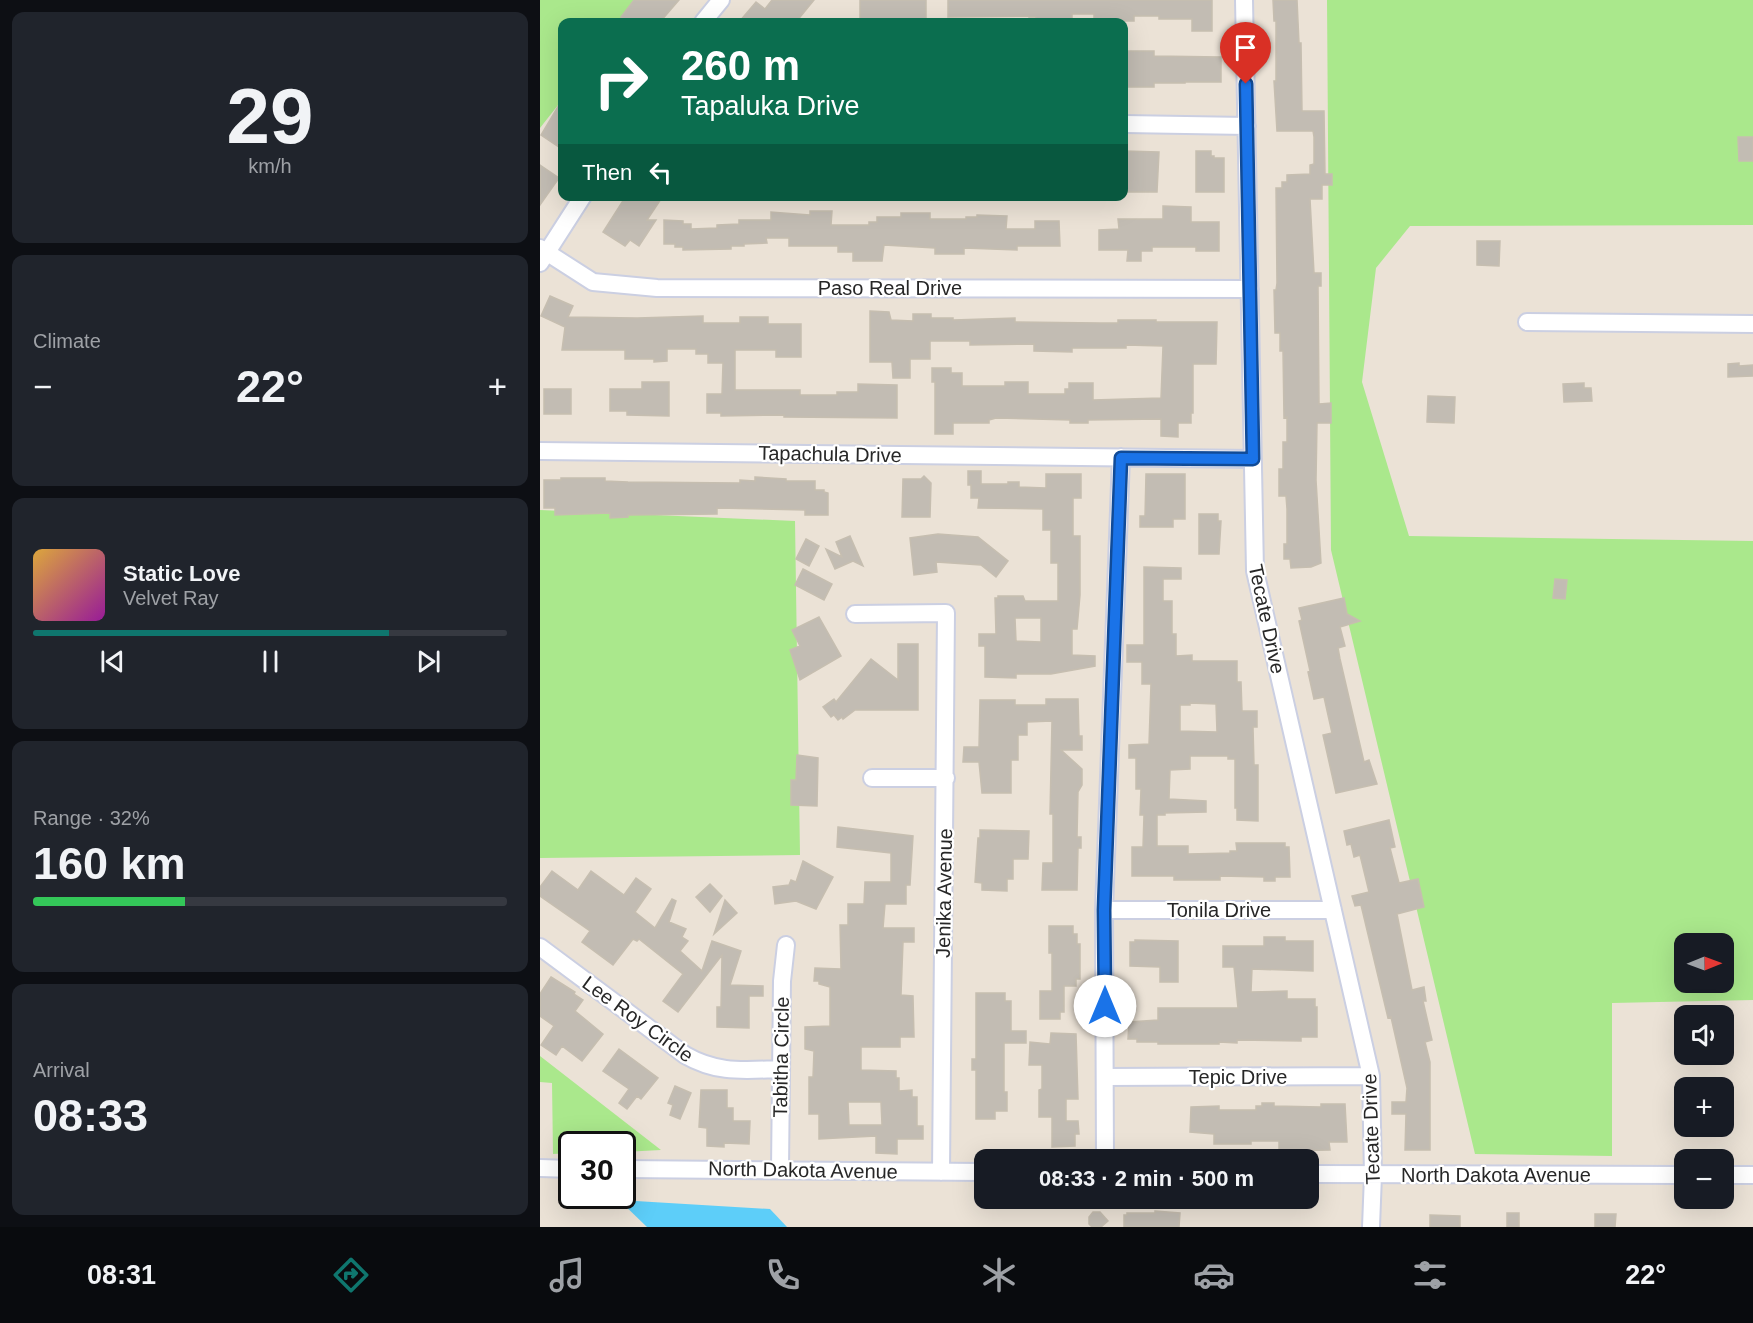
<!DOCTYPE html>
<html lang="en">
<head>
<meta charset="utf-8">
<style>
  :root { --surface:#171b24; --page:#20242c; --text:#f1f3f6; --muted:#9ea1a6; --line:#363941; --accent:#0f766e }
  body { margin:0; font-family:Arial,sans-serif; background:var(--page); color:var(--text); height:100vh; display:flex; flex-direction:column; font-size:22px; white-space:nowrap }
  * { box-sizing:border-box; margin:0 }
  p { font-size:20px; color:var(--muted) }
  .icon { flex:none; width:33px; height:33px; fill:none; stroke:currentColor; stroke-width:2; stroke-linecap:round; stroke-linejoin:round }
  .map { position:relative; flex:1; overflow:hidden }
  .side { display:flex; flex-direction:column; gap:12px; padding:12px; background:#0d0f14; width:540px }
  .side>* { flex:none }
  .banner { position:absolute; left:18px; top:18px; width:570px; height:183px; border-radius:12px; box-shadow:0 6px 24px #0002; background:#0b6e4f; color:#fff; overflow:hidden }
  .needle { width:39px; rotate:89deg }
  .buttons { position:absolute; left:1134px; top:933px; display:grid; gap:12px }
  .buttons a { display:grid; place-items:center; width:60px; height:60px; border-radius:12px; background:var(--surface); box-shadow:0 6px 24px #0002; font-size:30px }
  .speed { position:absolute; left:18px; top:1131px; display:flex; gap:12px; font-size:30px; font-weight:700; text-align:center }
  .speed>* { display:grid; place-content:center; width:78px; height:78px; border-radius:50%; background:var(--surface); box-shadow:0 6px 24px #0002; line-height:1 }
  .speed .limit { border:3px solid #111; border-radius:9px; background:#fff; color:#111 }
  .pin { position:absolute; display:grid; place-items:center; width:51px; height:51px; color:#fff; margin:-62px -26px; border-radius:50% 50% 50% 0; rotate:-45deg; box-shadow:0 0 6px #0007 }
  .pin .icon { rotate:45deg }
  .me { position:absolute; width:66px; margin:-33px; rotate:0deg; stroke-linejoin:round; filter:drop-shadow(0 0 4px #0008) }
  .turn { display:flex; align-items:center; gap:21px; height:126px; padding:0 24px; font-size:27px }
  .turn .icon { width:78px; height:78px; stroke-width:2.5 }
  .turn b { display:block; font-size:42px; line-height:51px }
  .then { display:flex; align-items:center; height:57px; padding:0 24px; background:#0003; gap:12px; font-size:22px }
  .big { font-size:45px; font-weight:700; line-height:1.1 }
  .side .widget { flex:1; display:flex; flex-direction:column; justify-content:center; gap:9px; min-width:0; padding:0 21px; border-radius:12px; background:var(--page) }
  .side .dial { align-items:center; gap:0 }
  .dial b { font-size:78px; line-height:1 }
  .song { display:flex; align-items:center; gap:18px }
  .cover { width:72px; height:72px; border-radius:9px; background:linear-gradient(135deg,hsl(40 70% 55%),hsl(300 70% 35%)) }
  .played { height:6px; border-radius:3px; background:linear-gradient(90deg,var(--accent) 75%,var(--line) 75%) }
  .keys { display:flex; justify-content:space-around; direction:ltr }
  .heat { display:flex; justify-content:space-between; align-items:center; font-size:33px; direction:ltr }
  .charge { height:9px; border-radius:4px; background:linear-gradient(90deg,#34c759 32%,var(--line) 0) }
  .trip { position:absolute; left:434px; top:1149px; width:345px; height:60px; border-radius:12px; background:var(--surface); box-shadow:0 6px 24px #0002; font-weight:700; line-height:60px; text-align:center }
  .dock { display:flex; height:96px; justify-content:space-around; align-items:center; background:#090b0e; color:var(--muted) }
  .dock .icon { width:42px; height:42px }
  .dock .active { color:var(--accent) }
  .dock b { font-size:27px; color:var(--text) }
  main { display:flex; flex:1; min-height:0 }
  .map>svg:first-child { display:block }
</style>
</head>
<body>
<main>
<section class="side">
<div class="widget dial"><b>29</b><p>km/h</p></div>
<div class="widget"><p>Climate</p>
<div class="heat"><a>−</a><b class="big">22°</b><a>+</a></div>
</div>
<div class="widget">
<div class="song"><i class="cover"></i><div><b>Static Love</b><p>Velvet Ray</p></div></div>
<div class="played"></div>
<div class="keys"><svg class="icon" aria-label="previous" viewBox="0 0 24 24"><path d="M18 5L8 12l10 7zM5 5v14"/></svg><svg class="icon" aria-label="pause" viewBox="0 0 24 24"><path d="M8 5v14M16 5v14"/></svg><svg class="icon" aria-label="next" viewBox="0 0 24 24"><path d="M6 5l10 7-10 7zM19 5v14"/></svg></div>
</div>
<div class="widget"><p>Range · 32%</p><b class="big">160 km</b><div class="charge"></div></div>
<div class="widget"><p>Arrival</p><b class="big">08:33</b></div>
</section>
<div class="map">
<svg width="1213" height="1227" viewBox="0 0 1213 1227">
  <rect width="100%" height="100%" fill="#ebe2d6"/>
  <path fill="#aae88c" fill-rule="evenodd" d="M0,0H101L83,22H22V100L0,128Z
    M787,0H1213V225L870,226L836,268L822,382L869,536L1213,541V1000L1072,1003V1156L935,1154L791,550ZM1144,944H1184V982H1144Z
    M0,510L255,521L260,855L0,858Z
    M0,1056L121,1150L83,1152L82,1144H32L31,1153L13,1154L12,1083L0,1082Z"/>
  <path fill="#5dcef9" d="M79,1200L230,1209L247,1227H107Z"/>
  <path fill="#c2bcb3" stroke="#c6beb0" stroke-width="1.5" fill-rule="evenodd" d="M94,0H139L120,22H89L81,17Z
    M232,0H274L256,22H248L242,18L238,22H199L216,2L225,9Z
    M320,0H386V22L320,21Z
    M408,0H672V31H652V19H619V16H594V21H554V14H532V22H496V17H489V16L408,17Z
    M733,0H757L759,43H761L762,111H784L785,174H792V185H782V199H770L774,273H781V286H778L779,404L791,403V423H777L776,480L781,563L771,567L751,568L750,559H744V544H747V509L746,496H739V469H743V442H747V417L744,418L743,351H740V333H735L734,290H736L737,283L736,188H742V182H747V175L770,174V165L774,164V137L773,131H737L734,81H736V21H734Z
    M586,51H614V56L681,57V82H645V83H614V87H586Z
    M22,100V149L1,135Z
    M1198,137H1213V161H1199Z
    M584,151L619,152L617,192H584Z
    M656,151H671V156H674V158H684V192H656Z
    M0,165L19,178L0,205Z
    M86,196H123L107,220H116L99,246L90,240L85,246L63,232Z
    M623,206L651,207V222H679V251H656V247H612V251H601V261H587L588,250H559V230L579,229L578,219H623Z
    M270,211H292L291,225H329V222H337V217H361V213H390V219H426V217H437V215L467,216L466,229H495V221H519L520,246H477V250L424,248V254H395V248L344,245L342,261H313V252H298V246H249V238H226L227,243L204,244V246H191V249L143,250V247H135V244H124V220L143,221V224H151V229L177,228V225L199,224V220H231V212L270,215Z
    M937,241H960L959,266L937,265Z
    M10,296L33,306L28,317L97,318L163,316V323H200V317H228V324H261V357H236V350H195V390H260V395H297V392H318V384L357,385V418L244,417V415L181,416V413H167V394H182L183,363H168V354H156V349H127V361L114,362V359H85V350H22L25,327L1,316Z
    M330,311L349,312L351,320L373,321V314H391V318H413V320L475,318V322L561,323H578V320H616V322H677L676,364H653V413H651V423H638V437L621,436V419L548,420V423H530V420L456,418L449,420V423H413V434H395V382H392V368H411V373H422V386H465V382H488V394H525V389H529V383H553V400L621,398L623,346L586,345V348H532V352L494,351V344L430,345V341H390V359H370V378H353L352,362H330Z
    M1199,363V366L1213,365V376L1188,377V364Z
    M102,382H129V416L87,415V411H70V389H102Z
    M1044,383V388H1051L1052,401L1024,402L1023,384Z
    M4,389H31V414H4Z
    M888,396L915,397L914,423L887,422Z
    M428,471H441V484H468V482H479V487L506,488V474H541V498H533V536H540V595L537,629H532V655L555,656V666L511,674H476V678L445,677V646H439V634H456L455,598H458V596H483L485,601H518V563H511V530H503V509L438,508L439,498H431V485H428ZM475,618H501V642L476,641Z
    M606,474H645V519H633V527H600V516H605Z
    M384,476L391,483L390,517H362L363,479H381Z
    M215,477L246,479V481H275V490H284V492L288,493V515H265V510L177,508V514L88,515V517L70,518V513L15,515V508H4V480H21V478H65V481L88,482L200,483V480L215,481Z
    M659,514H678V521H681L679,554H659Z
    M398,534L438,537L468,561L456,577L441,565L396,562L397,572L374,575L370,538Z
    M310,536L323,566L313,561L295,569L286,549L302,557L296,542Z
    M266,539L279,546L269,566L256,559Z
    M604,567L641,568V579H623V601H632V634H636V656L652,655V661H697V682H701L702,711H717V727H713L714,765H718V821L697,820V808H695V759H688V756H650V769L630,770L629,799L666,801V812L625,813V815H617V846H648V854L690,853V851H697L696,843H745V847H749L750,877H735V881H724V877L680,876V880H634V876H592V847H603L604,815H600L601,789H596V758H589V745L609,744L611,684H602V662H587V645H604ZM650,703L676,704L677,732L640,731V705H650Z
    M263,569L292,584L284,600L255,585Z
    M1015,579L1027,580L1025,599L1013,598Z
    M804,598L807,614L820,621L800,627L805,646L798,648L800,659L824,762L829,760L837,784L796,793L783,735L792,733L784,697L774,699L768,672L770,671L759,621L762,620L759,608Z
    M279,617L301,656L260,680L250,650L260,646L252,630Z
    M358,644H378V710H315L303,719L302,717L298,720L294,715L291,717L283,707L294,699L296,702L331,659L358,680Z
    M506,699H538L539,736H542V750H521L542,769V785L538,792L537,837H541V848H538L537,890H502L503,863H513V814H510L512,721L487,722V735H478V760H471V793H442L439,762H423L424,747H439L440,700H475V705H506Z
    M257,755L278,758L277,806L251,805V780H256Z
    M849,820L855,847L850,848L859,883L878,879L884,907L857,914L872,990L884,987L886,1001H883L892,1040L885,1042L890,1062V1150H865L866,1114H852V1102H866L867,1088L851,1017L848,1018L821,905L815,906L812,896L829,892L820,855L814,857L811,844L807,845L804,831Z
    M298,827L373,836L370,885H366V904H345L343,928H374V942H363L361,995L373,996L374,1037H360V1047H321V1070L356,1071V1078H359V1091L372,1090V1097H377V1126H383V1139H357V1154L336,1153V1136L279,1139V1114H269V1077H273L274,1051L265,1049V1027L290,1026V987L279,984V981H274L275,968L301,969L300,925H308V904H324L325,882H351V853L297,847ZM308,1102H341L342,1125H309Z
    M440,830L489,831L488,859H473V879H467V891L442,890V883L435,882L438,838H440Z
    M263,861L293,877L276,909L256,901L235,904L233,887L249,885L251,880L256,882Z
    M12,871L38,890L51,871L84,895L96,878L111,889L95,912L115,928L132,899L136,901L129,922L146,929L142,937L148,941L140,951L162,971L172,941L201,951L190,985L223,986V996H209V1028L177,1027V1007H181L182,955L138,1012L123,1001L143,974L99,939L97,941L93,939L73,965L42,942L50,931L0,896V887Z
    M170,884L182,896L170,912L156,897Z
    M185,900L197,913L174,934Z
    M509,926H533V934H537V944H540V979H536V986H524V1012H520V1019H500V991H512V953H509Z
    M724,937H745V941H773V971L712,969L711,992L747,991V999H775V1007H777V1037H761V1041L697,1040V1043L679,1042V1044H618V1042H597V1039H588L589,1022L618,1020V1008H698L694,967H683V946H724Z
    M595,940L638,941V982H620V967L590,966V942H595Z
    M11,977L35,992L34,994L43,1000L35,1011L63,1034L42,1061L22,1046L16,1055L1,1045L14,1026L0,1016V994Z
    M436,993H465V1001H471V1031H486V1043H464V1092H467V1111H455V1119H436V1070H432V1059H436Z
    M511,1033L536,1034L538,1099H526V1121H538L539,1134H535V1146L512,1147V1117H499V1090L502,1089V1065H489L490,1042L510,1044Z
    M79,1049L118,1078L101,1099L97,1096L87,1109L79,1103L89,1089L63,1071Z
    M135,1086L151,1093L140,1119L130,1115L133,1105L128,1103Z
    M161,1090H187V1108H193V1121H210L209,1144L184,1143V1147L167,1146V1128L159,1127Z
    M722,1103H734V1106L781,1107V1104H805L807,1142H789L790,1150L739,1151V1141H711V1144H674V1134L650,1132L651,1107L679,1106V1110H716V1106H722Z
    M615,1211L640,1213L639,1227H584V1215H587V1213H615Z
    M553,1212H560L568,1221L561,1227H552L549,1224V1217Z
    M967,1213H979V1227H967Z
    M1055,1214H1076L1075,1227H1055Z
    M890,1215L920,1216V1227H890Z"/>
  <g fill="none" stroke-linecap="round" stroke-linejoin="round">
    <defs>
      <path id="minor" d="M704,0L715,571L831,1076L833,1175L831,1227
        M163,22L181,0
        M584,124L707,126
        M0,248L53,282L117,288L710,289
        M0,263L43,196
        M987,322L1213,324
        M0,451L713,459
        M315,614L406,613L401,1172
        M332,778H406
        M564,910H793
        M0,947L145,1055C178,1074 204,1070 241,1069
        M565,1077L831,1076
        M565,1160L564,910L581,457
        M0,1168L32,1169
        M82,1169L444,1172
        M240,1170L242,981L246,945
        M768,1174L1144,1175
        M1184,1175H1213"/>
    </defs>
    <use href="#minor" stroke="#cbcfe2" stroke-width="20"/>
    <use href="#minor" stroke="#fff" stroke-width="16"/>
  </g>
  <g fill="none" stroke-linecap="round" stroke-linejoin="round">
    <defs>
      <path id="route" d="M565,1006L564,910L581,458L713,459L706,84"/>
    </defs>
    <use href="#route" stroke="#114b97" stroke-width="15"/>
    <use href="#route" stroke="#1a73e8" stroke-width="10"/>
  </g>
  <g text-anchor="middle" stroke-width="4.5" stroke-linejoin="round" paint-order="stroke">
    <g font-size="20" fill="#272727" stroke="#fff">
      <text x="350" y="295">Paso Real Drive</text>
      <text transform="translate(290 454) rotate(1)" y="7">Tapachula Drive</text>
      <text transform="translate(727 619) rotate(78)" y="7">Tecate Drive</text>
      <text transform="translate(404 893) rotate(-89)" y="7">Jenika Avenue</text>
      <text x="679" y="917">Tonila Drive</text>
      <text transform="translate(98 1019) rotate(36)" y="7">Lee Roy Circle</text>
      <text transform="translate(241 1057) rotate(-89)" y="7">Tabitha Circle</text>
      <text x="698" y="1084">Tepic Drive</text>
      <text transform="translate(831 1129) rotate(-92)" y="7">Tecate Drive</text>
      <text transform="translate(263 1170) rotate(1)" y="7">North Dakota Avenue</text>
      <text x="956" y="1182">North Dakota Avenue</text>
    </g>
  </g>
</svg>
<div class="buttons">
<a><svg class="needle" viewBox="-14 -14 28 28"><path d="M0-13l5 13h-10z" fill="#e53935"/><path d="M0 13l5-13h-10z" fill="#9ea1a6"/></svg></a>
<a><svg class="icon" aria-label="sound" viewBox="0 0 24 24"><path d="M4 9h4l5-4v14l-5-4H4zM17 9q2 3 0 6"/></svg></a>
<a>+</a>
<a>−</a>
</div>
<div class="speed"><div class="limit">30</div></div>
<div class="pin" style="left:706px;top:84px;background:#d93025"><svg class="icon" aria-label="arrive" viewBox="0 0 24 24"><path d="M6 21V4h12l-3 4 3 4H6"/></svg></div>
<svg class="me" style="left:565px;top:1006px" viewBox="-20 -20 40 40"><circle r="19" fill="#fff"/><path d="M0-13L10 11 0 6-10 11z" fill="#1a73e8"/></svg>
<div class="trip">08:33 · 2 min · 500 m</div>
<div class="banner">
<div class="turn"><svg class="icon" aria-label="right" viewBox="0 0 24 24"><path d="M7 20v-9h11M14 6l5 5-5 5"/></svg><div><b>260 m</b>Tapaluka Drive</div></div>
<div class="then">Then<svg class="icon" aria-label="left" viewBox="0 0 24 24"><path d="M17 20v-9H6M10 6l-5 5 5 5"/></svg></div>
</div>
</div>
</main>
<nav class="dock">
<b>08:31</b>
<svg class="icon active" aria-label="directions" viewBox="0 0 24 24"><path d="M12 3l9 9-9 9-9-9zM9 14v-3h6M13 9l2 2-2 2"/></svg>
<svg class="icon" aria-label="music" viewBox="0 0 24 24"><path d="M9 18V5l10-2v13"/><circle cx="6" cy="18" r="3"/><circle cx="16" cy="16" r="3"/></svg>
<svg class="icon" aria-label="phone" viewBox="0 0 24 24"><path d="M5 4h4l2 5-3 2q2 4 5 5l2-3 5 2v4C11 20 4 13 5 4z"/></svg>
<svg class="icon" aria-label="climate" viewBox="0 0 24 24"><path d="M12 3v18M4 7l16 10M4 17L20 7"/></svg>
<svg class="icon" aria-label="car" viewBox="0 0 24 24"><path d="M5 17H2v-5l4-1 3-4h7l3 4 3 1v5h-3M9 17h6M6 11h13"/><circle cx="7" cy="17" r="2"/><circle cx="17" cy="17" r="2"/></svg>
<svg class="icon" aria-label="filters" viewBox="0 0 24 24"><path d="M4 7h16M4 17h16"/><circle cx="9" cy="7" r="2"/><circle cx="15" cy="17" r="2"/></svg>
<b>22°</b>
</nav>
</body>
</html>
